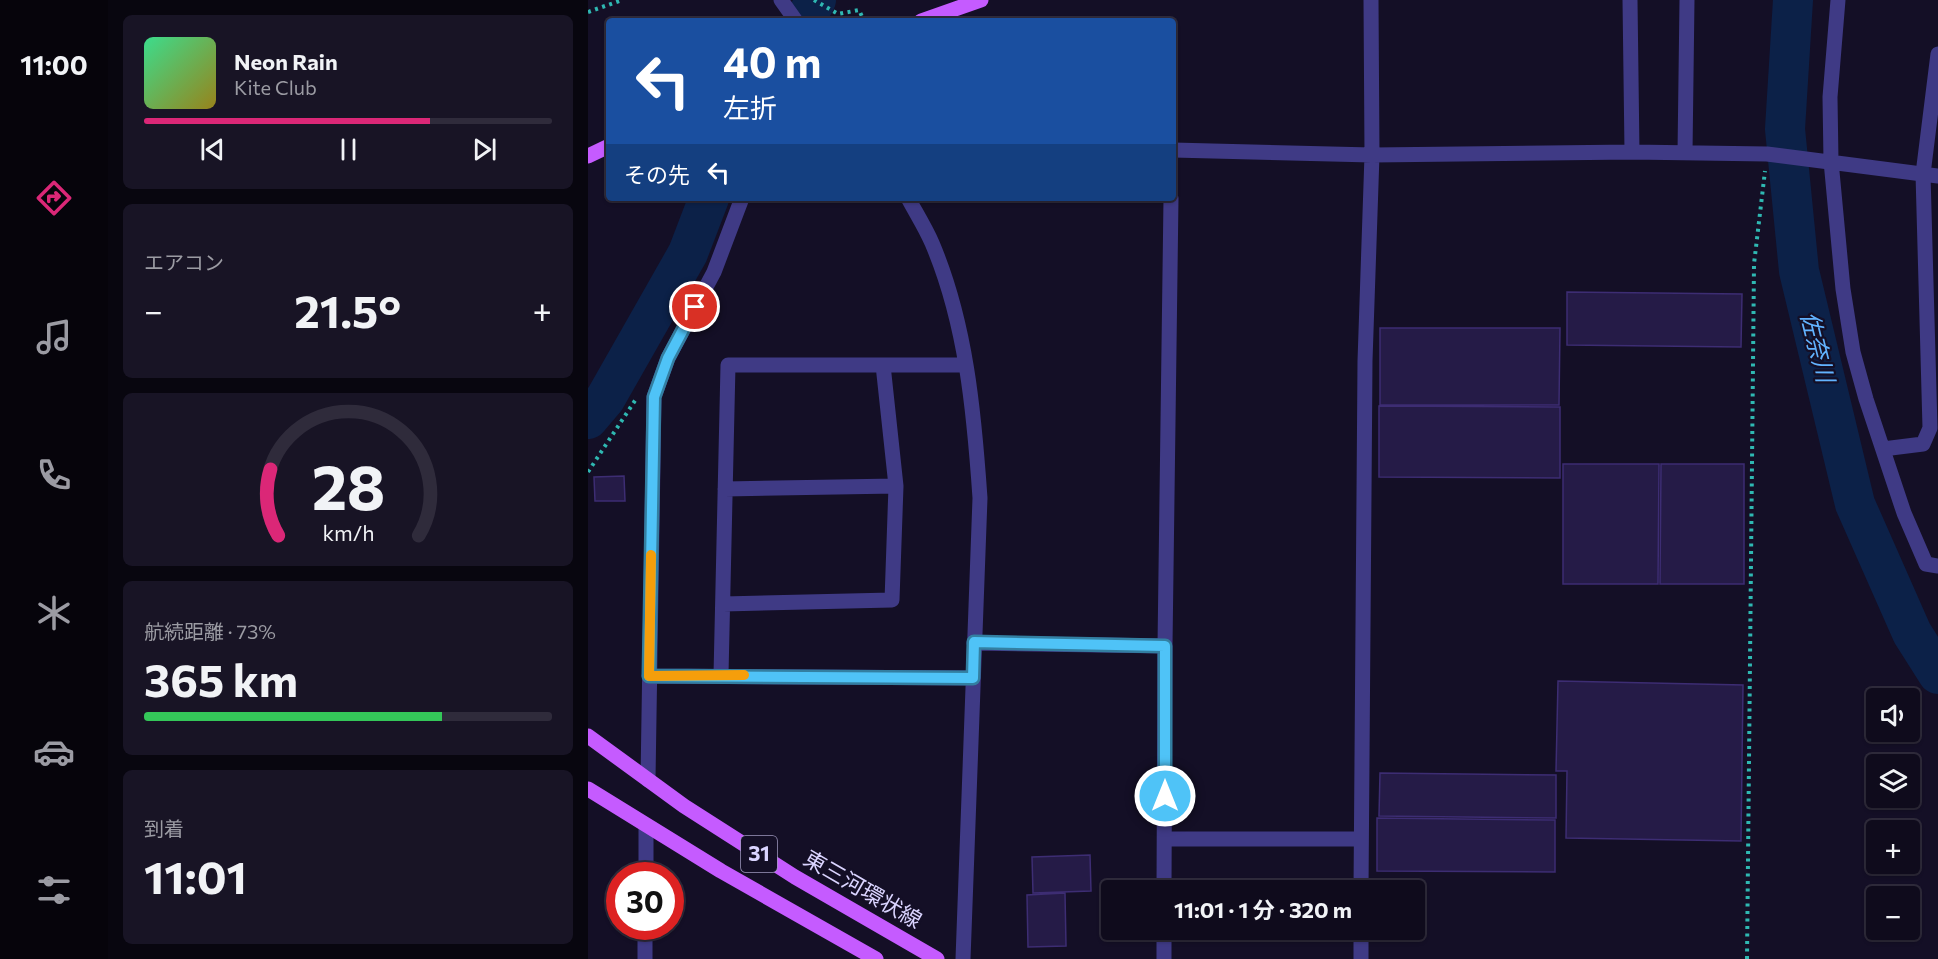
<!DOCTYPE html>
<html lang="ja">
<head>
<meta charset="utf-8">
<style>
  :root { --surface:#0f0b1c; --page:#181425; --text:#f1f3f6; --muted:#9b9ba3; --line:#2f2b3b; --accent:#db2777 }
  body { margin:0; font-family:Commissioner,"Noto Sans JP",sans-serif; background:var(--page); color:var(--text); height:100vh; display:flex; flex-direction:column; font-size:22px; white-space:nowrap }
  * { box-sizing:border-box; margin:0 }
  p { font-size:20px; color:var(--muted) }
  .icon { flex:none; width:33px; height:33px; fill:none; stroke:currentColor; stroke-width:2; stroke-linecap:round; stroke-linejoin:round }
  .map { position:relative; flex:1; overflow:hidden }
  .side { display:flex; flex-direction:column; gap:15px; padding:15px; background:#08060f; width:480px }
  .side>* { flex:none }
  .guide { position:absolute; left:18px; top:18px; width:570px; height:183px; border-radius:6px; box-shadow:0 2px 4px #0004,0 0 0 2px var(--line); background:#1a4fa0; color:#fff; overflow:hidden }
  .tools { position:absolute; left:1278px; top:688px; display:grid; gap:12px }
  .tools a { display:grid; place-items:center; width:54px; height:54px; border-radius:6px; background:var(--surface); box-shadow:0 2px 4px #0004,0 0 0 2px var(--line); font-size:30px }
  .speed { position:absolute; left:18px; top:862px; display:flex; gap:12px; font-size:30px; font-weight:700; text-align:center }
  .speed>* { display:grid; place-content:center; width:78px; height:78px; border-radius:50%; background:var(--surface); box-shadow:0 2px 4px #0004,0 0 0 2px var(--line); line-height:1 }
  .speed .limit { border:9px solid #d22; background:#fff; color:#111 }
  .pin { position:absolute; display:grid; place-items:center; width:51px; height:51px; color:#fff; margin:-26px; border:3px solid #fff; border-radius:50%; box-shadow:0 2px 6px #0007 }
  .me { position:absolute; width:66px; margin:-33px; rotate:0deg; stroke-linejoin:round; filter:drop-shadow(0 0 4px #0008) }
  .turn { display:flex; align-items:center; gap:21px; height:126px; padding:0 18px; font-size:27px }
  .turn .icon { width:78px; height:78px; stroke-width:2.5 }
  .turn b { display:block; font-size:42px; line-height:51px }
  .then { display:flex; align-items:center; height:57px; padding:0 18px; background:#0003; gap:12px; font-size:22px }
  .big { font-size:45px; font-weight:700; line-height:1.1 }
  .side .tile { flex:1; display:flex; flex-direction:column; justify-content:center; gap:9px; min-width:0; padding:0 21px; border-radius:9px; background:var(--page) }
  .side .dial { align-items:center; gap:0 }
  .dial svg { height:156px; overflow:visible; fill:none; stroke:var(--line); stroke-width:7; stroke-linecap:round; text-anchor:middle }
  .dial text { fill:var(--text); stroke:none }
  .song { display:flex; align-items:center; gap:18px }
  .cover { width:72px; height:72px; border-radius:9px; background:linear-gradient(135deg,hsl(150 70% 55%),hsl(50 70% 35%)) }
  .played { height:6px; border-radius:3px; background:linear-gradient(90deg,var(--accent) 70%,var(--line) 70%) }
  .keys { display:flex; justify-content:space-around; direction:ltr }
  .heat { display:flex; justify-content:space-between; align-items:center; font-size:33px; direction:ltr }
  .charge { height:9px; border-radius:4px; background:linear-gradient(90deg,#34c759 73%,var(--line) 0) }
  .trip { position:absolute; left:513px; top:880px; width:324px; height:60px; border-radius:6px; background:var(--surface); box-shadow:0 2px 4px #0004,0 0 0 2px var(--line); font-weight:700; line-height:60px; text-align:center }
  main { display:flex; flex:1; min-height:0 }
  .dock { display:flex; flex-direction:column; width:108px; justify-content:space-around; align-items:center; background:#06040b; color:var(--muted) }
  .dock .icon { width:42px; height:42px }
  .dock .selected { color:var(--accent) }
  .dock b { font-size:27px; color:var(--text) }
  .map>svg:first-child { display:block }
</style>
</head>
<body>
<main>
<nav class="dock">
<b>11:00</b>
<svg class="icon selected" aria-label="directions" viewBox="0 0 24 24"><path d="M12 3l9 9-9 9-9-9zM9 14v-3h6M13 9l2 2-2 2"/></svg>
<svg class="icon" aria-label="music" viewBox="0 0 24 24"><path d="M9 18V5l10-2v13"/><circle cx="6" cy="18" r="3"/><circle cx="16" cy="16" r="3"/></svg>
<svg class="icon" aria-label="phone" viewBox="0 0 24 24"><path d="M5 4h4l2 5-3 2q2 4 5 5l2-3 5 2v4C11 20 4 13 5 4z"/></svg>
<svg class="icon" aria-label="climate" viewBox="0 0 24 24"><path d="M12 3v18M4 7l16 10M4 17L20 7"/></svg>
<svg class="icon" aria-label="car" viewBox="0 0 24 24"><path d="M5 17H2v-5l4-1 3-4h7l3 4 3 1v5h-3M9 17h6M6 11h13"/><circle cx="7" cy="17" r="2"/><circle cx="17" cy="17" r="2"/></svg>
<svg class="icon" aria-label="filters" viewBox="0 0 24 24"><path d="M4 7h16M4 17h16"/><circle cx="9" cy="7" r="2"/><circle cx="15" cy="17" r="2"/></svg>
</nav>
<section class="side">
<div class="tile">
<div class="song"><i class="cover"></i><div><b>Neon Rain</b><p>Kite Club</p></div></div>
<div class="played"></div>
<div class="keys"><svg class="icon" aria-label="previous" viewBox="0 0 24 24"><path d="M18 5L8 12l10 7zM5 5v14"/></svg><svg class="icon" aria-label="pause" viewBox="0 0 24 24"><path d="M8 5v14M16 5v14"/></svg><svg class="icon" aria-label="next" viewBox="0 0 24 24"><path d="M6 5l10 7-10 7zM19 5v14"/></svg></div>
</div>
<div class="tile"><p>エアコン</p>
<div class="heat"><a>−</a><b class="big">21.5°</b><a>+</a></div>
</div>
<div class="tile dial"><svg viewBox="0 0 100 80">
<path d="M14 69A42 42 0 1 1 86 69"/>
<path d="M14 69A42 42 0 0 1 10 35" stroke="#db2777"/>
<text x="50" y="56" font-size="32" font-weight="700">28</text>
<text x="50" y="72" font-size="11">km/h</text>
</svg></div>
<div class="tile"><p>航続距離 · 73%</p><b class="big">365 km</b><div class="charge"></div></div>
<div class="tile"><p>到着</p><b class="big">11:01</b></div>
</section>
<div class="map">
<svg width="1350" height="959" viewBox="0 0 1350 959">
  <rect width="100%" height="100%" fill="#140f26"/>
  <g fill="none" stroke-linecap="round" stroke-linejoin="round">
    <path stroke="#0c2148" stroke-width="40" d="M1205,0L1197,129L1211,271L1267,504L1324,633L1350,674
      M216,21L228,0
      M0,419L17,399L100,253L121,198"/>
  </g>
  <path fill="#251b47" stroke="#3d2d73" stroke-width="1.5" d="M979,292L1154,294L1153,347L979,345Z
    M792,328H972L971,405H792Z
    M791,406L972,407V478L791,477Z
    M975,464H1071L1070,584H975Z
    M1073,464H1156V584H1072Z
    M36,476L37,501H7L6,477Z
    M970,681L1155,685L1153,841L978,838L979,771H968Z
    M792,773L968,775V818L791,816Z
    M789,818L967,820V872L789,871Z
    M502,855L503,891L445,893L444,857Z
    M477,893L478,946L440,947L439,895Z"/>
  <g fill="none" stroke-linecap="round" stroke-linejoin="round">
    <path stroke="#2fb8b2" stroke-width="4" stroke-dasharray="3 4.5" stroke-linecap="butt" d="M226,0L250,14L271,10L276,21
      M0,12L34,0
      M0,472L48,399
      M1159,959L1166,264L1177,171"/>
    <path stroke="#3f3a85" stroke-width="15" d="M193,0L208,21
      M1042,0L1044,152
      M1250,0L1242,97L1243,161L1255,289L1265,352L1278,399L1316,513L1338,564L1350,566
      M585,150L784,155L1044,152L1179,154L1350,176
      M1097,153L1099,0
      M320,198C328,213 337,227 344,243C378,323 386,411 392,498L375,959
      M1295,449L1335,444L1342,428L1335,174L1350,54
      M137,489L308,486
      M135,604L304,600L308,486L295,365
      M386,643L577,646
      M133,675L140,365H378
      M61,676L385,678
      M60,780L66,397L80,358L126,272L154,198
      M577,839H773
      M58,876V826
      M576,891L577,646L583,198
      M773,891L777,361L784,155L783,0
      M57,959V927
      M576,959V930
      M773,959V930"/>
    <path stroke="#c55bff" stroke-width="15" d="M333,21L393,0
      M0,156L21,146
      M0,736L96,806L207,877L349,959
      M0,789L133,871L288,959"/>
  </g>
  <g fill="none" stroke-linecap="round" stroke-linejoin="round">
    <defs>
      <path id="route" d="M107,307L80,358L66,397L61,676L385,678L386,642L577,646V796"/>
    </defs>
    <use href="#route" stroke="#337fa1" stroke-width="15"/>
    <use href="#route" stroke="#4fc3f7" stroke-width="10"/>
    <path stroke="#f59e0b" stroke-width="10" d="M63,555L61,676L156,675"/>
  </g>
  <g text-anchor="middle" stroke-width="4.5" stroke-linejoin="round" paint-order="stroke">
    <rect fill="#140f26" stroke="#9f99be" stroke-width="1.5" x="153" y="836" width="36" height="36" rx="4.5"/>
    <g font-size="21" font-weight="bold" fill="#dad4ff">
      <text x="171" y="861">31</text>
    </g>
    <g font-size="22" fill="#dad4ff" stroke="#140f26">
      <text transform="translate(275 889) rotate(30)" y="8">東三河環状線</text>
    </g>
    <g font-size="24" font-style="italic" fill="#62b3ff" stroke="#140f26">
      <text transform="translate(1229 347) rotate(76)" y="8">佐奈川</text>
    </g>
  </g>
</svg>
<div class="tools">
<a><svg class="icon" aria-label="sound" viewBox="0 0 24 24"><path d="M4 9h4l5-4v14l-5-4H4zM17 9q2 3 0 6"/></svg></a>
<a><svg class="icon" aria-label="layers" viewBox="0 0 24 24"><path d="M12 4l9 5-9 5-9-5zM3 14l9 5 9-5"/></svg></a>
<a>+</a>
<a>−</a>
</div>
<div class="speed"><div class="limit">30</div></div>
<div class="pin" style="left:107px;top:307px;background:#d93025"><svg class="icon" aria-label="arrive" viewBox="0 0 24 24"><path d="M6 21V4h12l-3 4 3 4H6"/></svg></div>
<svg class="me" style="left:577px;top:796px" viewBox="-20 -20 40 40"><circle r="17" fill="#4fc3f7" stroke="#fff" stroke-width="3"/><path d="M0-11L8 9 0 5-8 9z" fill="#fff"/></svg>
<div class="trip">11:01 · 1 分 · 320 m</div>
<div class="guide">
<div class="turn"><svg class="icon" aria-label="left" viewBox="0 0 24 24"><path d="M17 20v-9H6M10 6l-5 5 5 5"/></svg><div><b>40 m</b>左折</div></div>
<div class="then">その先<svg class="icon" aria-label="left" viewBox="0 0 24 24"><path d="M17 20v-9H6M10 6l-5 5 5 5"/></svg></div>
</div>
</div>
</main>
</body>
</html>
